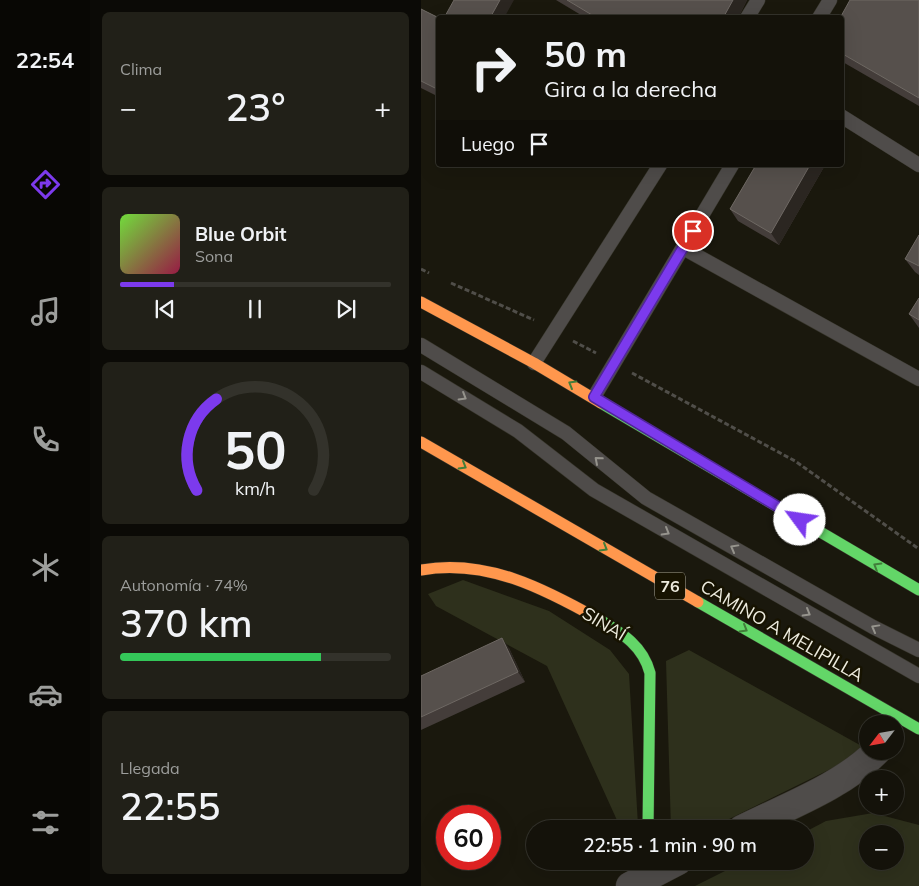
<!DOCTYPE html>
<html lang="es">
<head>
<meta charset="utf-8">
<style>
  :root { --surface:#14120a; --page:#212018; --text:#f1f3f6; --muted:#9d9e9c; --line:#33322b; --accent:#7c3aed }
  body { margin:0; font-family:Mulish,sans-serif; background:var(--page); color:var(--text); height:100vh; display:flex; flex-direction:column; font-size:19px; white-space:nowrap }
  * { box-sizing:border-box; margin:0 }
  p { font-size:16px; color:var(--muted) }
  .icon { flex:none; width:28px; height:28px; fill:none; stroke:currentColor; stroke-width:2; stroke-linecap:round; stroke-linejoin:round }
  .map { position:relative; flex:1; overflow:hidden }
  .details { display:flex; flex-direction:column; gap:12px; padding:12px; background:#0b0a06; width:331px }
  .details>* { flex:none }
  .guide { position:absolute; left:15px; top:15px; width:408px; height:152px; border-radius:5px; box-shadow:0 5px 20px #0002,0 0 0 1px var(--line); background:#14120a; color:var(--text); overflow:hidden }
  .needle { width:32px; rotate:239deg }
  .controls { position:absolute; left:438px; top:715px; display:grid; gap:10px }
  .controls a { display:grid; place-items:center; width:45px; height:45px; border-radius:50%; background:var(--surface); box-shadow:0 5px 20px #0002,0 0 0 1px var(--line); font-size:25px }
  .speed { position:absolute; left:15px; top:805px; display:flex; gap:10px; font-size:25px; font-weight:700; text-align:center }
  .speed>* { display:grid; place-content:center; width:65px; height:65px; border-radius:50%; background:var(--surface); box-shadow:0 5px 20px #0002,0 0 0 1px var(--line); line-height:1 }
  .speed .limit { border:8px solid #d22; background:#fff; color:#111 }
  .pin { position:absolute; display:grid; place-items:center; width:42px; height:42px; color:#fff; margin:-21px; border:2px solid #fff; border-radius:50%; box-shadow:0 1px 5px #0007 }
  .me { position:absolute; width:55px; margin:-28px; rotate:301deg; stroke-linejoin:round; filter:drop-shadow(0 0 4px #0008) }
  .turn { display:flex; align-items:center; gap:18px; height:105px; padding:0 25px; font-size:22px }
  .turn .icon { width:65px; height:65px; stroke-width:2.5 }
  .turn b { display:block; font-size:35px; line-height:42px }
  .then { display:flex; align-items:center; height:48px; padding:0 25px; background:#0003; gap:10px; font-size:19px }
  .big { font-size:38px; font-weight:600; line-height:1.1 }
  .details .card { flex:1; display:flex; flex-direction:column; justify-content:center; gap:8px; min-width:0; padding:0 18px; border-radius:8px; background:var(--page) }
  .details .dial { align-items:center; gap:0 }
  .dial svg { height:130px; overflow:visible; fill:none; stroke:var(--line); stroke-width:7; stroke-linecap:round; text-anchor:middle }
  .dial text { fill:var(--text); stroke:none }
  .song { display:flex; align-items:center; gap:15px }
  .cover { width:60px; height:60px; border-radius:8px; background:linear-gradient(135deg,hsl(100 70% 55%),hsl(340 70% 35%)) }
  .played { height:5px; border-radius:2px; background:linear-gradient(90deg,var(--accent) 20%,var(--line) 20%) }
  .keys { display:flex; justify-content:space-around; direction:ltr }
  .heat { display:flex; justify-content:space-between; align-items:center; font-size:28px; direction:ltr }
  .charge { height:8px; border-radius:4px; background:linear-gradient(90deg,#34c759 74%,var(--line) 0) }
  .trip { position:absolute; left:105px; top:820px; width:288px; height:50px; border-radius:25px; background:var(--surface); box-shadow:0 5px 20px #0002,0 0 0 1px var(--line); font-weight:600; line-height:50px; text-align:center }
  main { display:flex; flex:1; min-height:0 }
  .tabs { display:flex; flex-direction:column; width:90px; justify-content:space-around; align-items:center; background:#080704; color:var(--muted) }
  .tabs .icon { width:35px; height:35px }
  .tabs .active { color:var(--accent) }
  .tabs b { font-size:22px; color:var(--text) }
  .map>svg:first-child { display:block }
</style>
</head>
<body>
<main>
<nav class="tabs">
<b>22:54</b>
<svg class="icon active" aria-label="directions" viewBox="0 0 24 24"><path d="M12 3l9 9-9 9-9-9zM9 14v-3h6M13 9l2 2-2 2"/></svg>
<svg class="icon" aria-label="music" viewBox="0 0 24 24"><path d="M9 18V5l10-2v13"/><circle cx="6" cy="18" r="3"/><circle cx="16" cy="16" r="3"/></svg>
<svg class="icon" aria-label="phone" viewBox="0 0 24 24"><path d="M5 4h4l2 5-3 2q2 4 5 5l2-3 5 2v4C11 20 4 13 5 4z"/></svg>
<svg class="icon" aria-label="climate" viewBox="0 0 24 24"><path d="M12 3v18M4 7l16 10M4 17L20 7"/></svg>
<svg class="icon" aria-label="car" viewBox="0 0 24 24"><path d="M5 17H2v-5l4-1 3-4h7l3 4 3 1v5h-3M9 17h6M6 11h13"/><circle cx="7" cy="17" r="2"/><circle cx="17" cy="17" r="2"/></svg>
<svg class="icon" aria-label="filters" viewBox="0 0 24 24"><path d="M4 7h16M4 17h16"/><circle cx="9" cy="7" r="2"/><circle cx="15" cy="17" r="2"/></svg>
</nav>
<section class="details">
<div class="card"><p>Clima</p>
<div class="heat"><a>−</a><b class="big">23°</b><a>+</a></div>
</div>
<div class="card">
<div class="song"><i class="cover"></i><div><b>Blue Orbit</b><p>Sona</p></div></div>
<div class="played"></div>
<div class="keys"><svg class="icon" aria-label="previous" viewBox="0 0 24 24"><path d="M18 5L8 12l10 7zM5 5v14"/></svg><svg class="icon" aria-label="pause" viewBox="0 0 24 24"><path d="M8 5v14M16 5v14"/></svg><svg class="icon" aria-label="next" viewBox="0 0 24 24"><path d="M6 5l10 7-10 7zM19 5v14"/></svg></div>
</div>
<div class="card dial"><svg viewBox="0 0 100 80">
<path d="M14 69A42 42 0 1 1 86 69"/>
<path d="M14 69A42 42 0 0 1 26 13" stroke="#7c3aed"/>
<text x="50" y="56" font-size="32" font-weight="700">50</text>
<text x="50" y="72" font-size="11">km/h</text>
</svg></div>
<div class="card"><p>Autonomía · 74%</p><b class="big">370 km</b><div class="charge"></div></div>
<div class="card"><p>Llegada</p><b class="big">22:55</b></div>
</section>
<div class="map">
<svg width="498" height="886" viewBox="0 0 498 886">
  <rect width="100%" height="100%" fill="#1a180d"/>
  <path fill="#2e301c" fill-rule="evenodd" d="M42,580L128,611L189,650L208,674L217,825L212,829H200L126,666L15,606L7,594Z
    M268,650L446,749V751L288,829H250L245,661Z
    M452,813L498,825V886H274L324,861H384V832L405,821ZM446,834H474V861H446Z"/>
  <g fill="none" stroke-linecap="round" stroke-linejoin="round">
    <defs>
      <path id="lane" d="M326,18L337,0
        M398,18L409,0
        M420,116L498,165
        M262,248L498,379
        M0,345L145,433L225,498L452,627L498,650
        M113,363L239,165
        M0,372L97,431L173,490L498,676
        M173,397L311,165"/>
      <path id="street" d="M321,829C365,807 422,786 456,751
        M209,886L257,861"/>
      <path id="fast" d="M180,403L498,590
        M277,602L498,729
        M179,620C202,634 222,646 229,673L227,829"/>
      <path id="slow" d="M0,302L113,363L180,403
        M0,442L277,602
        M0,570C65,558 124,589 179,620"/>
    </defs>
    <use href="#lane" stroke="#37352b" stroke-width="15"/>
    <use href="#street" stroke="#37352b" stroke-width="29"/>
    <use href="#fast" stroke="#37352b" stroke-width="12"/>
    <use href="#slow" stroke="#37352b" stroke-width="12"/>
    <path stroke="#504e49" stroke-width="3" stroke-dasharray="5 2.5" stroke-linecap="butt" d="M0,269L8,273
      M30,283L113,320
      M152,341L175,353
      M211,373L374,461L498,549"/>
    <use href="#lane" stroke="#4f4c4a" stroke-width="14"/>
    <use href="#street" stroke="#4f4c4a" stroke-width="28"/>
    <use href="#fast" stroke="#63d668" stroke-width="11"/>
    <use href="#slow" stroke="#ff974d" stroke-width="11"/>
  </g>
  <path fill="#443d3a" d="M135,0H326L317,18H165Z
    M498,0V106L420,61V18Z
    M0,9L18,18V97L0,88Z
    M335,165H402L403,167L358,245L317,221L309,209Z
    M498,235V275L494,272L484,259Z
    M498,298V328L488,314Z
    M88,648L104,682L0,730V676Z"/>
  <path fill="#2b2621" d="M79,0H93L83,18H69Z
    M312,0H326L317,18H302Z
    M389,165H402L403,167L358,245L350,233Z
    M81,638L88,648L104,682L97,672Z"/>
  <path fill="#56504c" stroke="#6e6863" d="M33,0H79L69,18H23Z
    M146,0H312L302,18H176Z
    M429,0H498V98L420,53V18H419Z
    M0,9L18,18V90L0,81Z
    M335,165H389L350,233L309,209Z
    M498,235V266L484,259Z
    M498,298V320L488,314Z
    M81,638L97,672L0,717V676Z"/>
  <defs><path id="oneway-chevron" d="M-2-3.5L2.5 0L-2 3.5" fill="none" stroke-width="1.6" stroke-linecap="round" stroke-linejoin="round" transform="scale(1.25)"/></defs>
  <g stroke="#417e3a">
    <use href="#oneway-chevron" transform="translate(151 384) rotate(-150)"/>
    <use href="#oneway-chevron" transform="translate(42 466) rotate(30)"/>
    <use href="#oneway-chevron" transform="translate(183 548) rotate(30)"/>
    <use href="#oneway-chevron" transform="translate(456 566) rotate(-149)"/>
    <use href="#oneway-chevron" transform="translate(323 629) rotate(30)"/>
  </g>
  <g stroke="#96948d">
    <use href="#oneway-chevron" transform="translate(42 397) rotate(31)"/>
    <use href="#oneway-chevron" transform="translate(177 460) rotate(-139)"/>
    <use href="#oneway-chevron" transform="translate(245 532) rotate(30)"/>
    <use href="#oneway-chevron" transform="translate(313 548) rotate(-151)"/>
    <use href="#oneway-chevron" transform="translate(386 613) rotate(30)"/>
    <use href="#oneway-chevron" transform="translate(454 628) rotate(-151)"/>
  </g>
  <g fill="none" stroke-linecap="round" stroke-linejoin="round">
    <defs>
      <path id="route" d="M272,231L173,397L379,520"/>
    </defs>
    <use href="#route" stroke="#51269a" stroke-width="12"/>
    <use href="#route" stroke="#7c3aed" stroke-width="9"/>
  </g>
  <g text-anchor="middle" stroke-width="5" stroke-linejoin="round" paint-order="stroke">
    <rect fill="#171301" stroke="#adaa9c" stroke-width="1" x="234" y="572.5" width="30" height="27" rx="4"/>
    <g font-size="16" font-weight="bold" fill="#edebde">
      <text x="249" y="592">76</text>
    </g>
    <g font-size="18" fill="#edebde" stroke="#171301">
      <text transform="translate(183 624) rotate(31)" y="6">SINAÍ</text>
      <text transform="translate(361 631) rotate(30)" y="6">CAMINO A MELIPILLA</text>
    </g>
  </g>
</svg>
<div class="controls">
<a><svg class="needle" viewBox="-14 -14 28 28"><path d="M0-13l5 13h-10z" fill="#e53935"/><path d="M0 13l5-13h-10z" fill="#9d9e9c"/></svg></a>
<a>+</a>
<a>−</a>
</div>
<div class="speed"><div class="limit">60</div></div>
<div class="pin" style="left:272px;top:231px;background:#d93025"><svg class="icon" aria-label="arrive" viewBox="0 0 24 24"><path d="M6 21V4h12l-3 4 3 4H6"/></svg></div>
<svg class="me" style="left:379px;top:520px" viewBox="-20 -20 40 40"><circle r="19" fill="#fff"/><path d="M0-13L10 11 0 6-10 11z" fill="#7c3aed"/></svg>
<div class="trip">22:55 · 1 min · 90 m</div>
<div class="guide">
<div class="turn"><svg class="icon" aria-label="right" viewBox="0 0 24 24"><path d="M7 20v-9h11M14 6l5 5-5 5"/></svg><div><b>50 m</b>Gira a la derecha</div></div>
<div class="then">Luego<svg class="icon" aria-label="arrive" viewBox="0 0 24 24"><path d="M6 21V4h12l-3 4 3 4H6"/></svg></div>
</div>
</div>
</main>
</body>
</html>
